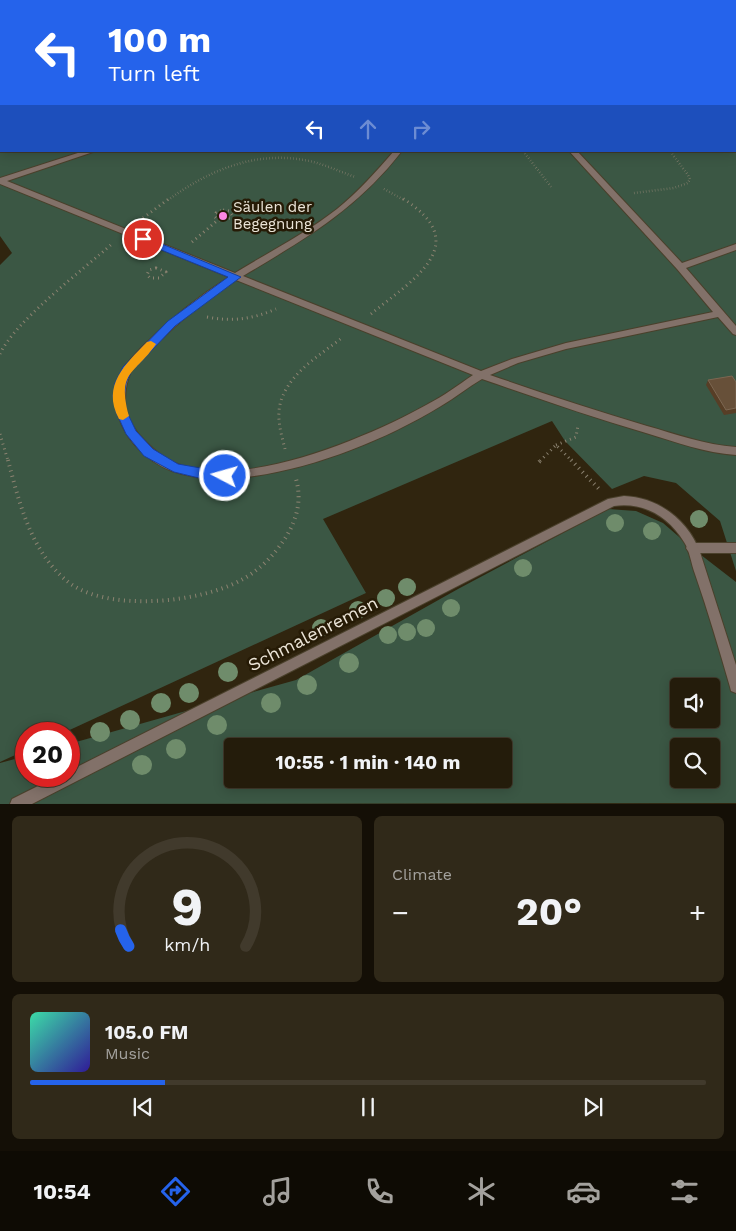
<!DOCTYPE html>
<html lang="en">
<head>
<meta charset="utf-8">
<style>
  :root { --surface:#241c0b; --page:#302919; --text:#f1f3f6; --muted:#a3a19d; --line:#413a2c; --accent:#2563eb }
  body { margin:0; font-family:"Work Sans",sans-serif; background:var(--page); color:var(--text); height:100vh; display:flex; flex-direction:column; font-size:19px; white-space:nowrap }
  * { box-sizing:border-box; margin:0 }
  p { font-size:16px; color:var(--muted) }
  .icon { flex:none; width:28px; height:28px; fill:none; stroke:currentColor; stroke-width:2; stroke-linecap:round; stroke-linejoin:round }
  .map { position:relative; height:804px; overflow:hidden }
  .sheet { display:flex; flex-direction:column; gap:12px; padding:12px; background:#140f06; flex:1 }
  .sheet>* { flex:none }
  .top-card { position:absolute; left:0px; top:0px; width:736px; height:152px; box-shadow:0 2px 12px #0003,0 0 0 1px var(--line); background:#2563eb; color:#fff; overflow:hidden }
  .fabs { position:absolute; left:670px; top:678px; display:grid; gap:10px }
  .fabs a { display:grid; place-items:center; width:50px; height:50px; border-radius:5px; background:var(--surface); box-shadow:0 2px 12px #0003,0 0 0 1px var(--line); font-size:25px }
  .speed { position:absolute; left:15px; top:722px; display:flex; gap:10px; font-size:25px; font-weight:700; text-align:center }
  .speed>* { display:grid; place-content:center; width:65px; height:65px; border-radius:50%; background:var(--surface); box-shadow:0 2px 12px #0003,0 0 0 1px var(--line); line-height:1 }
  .speed .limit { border:8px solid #d22; background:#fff; color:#111 }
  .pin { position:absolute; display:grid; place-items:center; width:42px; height:42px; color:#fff; margin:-21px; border:2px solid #fff; border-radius:50%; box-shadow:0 1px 5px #0007 }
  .me { position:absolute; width:55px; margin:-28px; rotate:276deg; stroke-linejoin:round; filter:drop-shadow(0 0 4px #0008) }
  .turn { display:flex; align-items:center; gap:18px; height:105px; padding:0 25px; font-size:22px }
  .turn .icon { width:65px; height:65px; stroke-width:2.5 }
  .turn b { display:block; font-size:35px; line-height:42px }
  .lanes { display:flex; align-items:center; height:48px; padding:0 25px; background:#0003; justify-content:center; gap:25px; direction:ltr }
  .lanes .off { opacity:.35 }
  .big { font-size:38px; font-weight:700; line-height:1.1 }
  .sheet .tile { flex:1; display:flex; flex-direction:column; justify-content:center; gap:8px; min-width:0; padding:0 18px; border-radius:8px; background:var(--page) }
  .sheet .dial { align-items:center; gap:0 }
  .dial svg { height:130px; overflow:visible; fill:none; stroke:var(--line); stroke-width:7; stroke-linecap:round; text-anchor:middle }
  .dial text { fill:var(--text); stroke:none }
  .song { display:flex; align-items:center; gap:15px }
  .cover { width:60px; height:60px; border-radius:8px; background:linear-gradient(135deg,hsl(160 70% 55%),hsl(250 70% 35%)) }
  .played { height:5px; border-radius:2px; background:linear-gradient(90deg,var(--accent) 20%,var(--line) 20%) }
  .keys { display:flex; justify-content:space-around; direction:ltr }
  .heat { display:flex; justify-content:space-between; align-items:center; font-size:28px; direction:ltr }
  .sheet .tiles { flex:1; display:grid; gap:12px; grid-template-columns:1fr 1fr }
  .tile:last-child { grid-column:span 2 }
  .trip { position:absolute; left:224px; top:738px; width:288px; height:50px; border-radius:5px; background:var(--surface); box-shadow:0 2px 12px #0003,0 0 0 1px var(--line); font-weight:700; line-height:50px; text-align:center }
  .menu { display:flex; height:80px; justify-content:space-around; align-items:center; background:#0e0b04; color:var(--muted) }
  .menu .icon { width:35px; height:35px }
  .menu .active { color:var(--accent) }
  .menu b { font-size:22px; color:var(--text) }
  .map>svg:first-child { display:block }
</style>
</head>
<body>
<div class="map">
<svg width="736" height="804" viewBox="0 0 736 804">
  <rect width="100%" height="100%" fill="#30250f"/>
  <path fill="#3b5744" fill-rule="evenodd" d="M127,0H736V571L720,521L676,483L644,476L612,489L565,441L552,421L323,519L366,593L61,734H26V750L0,762V265L12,253L0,236V32L1,151H735V1H122Z
    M608,509L636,511L663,523L692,548L736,582V803L0,804V763L26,756V776H69V744L296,680L458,589ZM679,686H711V719H679ZM232,746H502V779H232ZM679,746H711V779H679Z"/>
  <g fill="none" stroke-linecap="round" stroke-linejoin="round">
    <defs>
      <path id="service" d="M452,0H459L460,1H453Z
        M607,0H614L615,1H608Z
        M735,3H736V7H735Z
        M735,75H736V79H735Z
        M84,151H96L7,181L235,273C269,252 305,234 337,209C358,192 376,172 394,151H402C356,210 305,239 243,276L481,371L512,359L566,343L713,312L677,269L569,151H577L682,263L736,244V250L686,268L736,326V335L733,334L718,317L566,349L518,363L490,375C542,393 594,410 647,426C676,434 705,445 736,447V455C705,453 676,442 646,433C591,417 537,398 482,379C468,387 455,398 441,406C382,442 307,471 239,478C217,480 192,478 172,471C133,456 102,412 122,371C126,363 135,355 141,348C168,321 197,297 229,277L0,184V178ZM236,280L473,375C458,385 444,396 428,404C369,437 241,492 175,463C163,458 153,449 145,441C124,420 120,399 131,371C162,336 197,305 236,280Z
        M692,543H736V553H692L688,551L686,548L688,545Z"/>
      <path id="minor" d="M624,496C658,497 688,520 700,552L736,665V693L731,691L730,687C719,649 708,611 695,574C691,564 690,551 684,542C668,516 644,502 614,506L32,804H10L12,799L58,776H69V771L608,499Z"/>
    </defs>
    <use href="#service" stroke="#4a402b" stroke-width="2"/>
    <use href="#minor" stroke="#4a402b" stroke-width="2"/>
    <path stroke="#8c8371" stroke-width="2.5" stroke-dasharray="0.5 2.5" stroke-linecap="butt" d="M210,1L219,0
      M699,1L701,0
      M523,151L552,188
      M384,189L404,200
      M634,193L674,188L688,183L690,179L688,175L670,151
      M168,200C208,171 254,151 304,160C322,163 338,171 355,177"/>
    <path stroke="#8c8371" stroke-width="3" stroke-dasharray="1 4" stroke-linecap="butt" d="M223,210L229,211L232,215L230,218L218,220L215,217L216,213Z
      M139,221L170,198
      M192,242L218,220
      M156,268L166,272L159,278H150L147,275L149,270Z
      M371,314C412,280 476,244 402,198
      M207,317C232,322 253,319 276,309
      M0,354C14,322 84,269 113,243
      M0,434L8,461
      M556,445L576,437L578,425
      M285,449C282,437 278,424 279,411C282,377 319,356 343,337
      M540,461L556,445L572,461"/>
    <path stroke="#8c8371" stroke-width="4" stroke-dasharray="1 4.5" stroke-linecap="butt" d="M8,460C19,502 31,552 67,581C105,613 202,603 243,579C261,569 275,554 286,537C297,519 302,500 296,479
      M571,460L599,489
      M539,462L541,460"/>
    <use href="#service" fill="#827169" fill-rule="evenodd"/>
    <use href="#minor" fill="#827169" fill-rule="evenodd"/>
    <defs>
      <path id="rail" d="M66,1L71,0
        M83,1L88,0"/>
    </defs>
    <use href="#rail" stroke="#ada494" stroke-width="4"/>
    <use href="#rail" stroke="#261b06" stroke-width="2.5" stroke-dasharray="8" stroke-linecap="butt"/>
  </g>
  <g fill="#6f8c6b">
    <circle cx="699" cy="519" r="9"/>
    <circle cx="615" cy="523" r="9"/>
    <circle cx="652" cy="531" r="9"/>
    <circle cx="523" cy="568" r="9"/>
    <circle cx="407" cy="587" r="9"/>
    <circle cx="386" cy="598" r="9"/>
    <circle cx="451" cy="608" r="9"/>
    <circle cx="358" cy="610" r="9"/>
    <circle cx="321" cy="628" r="9"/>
    <circle cx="426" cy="628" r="9"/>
    <circle cx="407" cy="632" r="9"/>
    <circle cx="388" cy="635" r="9"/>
    <circle cx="349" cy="663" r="10"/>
    <circle cx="228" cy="672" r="10"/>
    <circle cx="307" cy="685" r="10"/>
    <circle cx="189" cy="693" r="10"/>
    <circle cx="161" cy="703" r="10"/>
    <circle cx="271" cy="703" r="10"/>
    <circle cx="130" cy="720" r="10"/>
    <circle cx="217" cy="725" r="10"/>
    <circle cx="100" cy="732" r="10"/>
    <circle cx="176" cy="749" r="10"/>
    <circle cx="142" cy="765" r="10"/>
  </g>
  <path fill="#573e26" d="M708,380L736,382V413L724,415L706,385Z"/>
  <path fill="#675039" stroke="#7c6752" d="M732,376L736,382V408L726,410L708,380Z"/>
  <path fill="#2563eb" stroke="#184099" d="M143,236L241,277L175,326L131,372L126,383L124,396L127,412L136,431L153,449L178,464L229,473L231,476L229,479L225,481L199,478L174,472L144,456L126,434L116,412L113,396L115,383L123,367L168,321L228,277L139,241L138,239Z"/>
  <path fill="#f59e0b" d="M151,341L156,344C134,376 117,370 129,416L123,420L119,419C101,385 126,364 147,342Z"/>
  <circle fill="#fd86e2" stroke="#261b06" stroke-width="2" cx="223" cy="216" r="5"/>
  <g text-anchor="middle" stroke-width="5" stroke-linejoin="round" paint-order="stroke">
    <g font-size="15" fill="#ebe4d7" stroke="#261b06" text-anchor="start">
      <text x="233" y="212">Säulen der<tspan x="233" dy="17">Begegnung</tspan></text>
    </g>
    <g font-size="18" fill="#ebe4d7" stroke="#261b06">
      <text transform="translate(313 634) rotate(-27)" y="6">Schmalenremen</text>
    </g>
  </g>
</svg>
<div class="fabs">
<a><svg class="icon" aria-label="sound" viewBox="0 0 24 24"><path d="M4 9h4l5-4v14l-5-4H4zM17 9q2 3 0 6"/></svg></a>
<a><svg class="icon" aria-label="search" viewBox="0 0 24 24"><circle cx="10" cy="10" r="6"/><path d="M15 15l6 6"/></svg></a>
</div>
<div class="speed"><div class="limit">20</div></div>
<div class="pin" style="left:143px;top:239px;background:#d93025"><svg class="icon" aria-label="arrive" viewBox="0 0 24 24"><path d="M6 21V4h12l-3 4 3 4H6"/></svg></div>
<svg class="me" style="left:225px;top:476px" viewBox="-20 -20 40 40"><circle r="17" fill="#2563eb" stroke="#fff" stroke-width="3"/><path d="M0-11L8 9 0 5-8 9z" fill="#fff"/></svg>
<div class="trip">10:55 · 1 min · 140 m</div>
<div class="top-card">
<div class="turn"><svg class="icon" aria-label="left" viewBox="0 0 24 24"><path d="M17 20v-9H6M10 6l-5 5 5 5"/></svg><div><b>100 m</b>Turn left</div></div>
<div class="lanes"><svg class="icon" aria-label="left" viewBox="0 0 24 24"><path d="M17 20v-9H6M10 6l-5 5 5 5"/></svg><svg class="icon off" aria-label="ahead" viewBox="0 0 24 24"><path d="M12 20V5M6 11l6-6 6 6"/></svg><svg class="icon off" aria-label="right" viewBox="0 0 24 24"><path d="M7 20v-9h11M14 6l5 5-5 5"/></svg></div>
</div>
</div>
<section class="sheet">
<div class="tiles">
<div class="tile dial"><svg viewBox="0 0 100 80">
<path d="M14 69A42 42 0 1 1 86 69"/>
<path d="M14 69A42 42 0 0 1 9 59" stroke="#2563eb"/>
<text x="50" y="56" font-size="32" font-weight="700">9</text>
<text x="50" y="72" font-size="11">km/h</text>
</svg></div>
<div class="tile"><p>Climate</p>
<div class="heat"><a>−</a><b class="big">20°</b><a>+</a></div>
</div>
<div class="tile">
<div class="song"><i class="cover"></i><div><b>105.0 FM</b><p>Music</p></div></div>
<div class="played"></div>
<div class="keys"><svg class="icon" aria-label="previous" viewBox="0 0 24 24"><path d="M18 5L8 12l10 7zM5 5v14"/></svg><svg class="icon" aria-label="pause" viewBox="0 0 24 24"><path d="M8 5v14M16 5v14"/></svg><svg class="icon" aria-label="next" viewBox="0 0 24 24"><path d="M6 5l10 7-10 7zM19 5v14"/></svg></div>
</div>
</div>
</section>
<nav class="menu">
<b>10:54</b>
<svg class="icon active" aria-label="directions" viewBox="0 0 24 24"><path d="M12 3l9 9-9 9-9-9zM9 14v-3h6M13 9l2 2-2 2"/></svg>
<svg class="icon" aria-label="music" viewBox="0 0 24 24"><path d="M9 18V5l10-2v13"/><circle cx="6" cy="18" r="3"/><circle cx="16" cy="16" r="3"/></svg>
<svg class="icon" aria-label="phone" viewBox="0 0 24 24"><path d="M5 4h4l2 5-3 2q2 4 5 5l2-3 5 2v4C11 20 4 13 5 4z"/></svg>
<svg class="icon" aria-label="climate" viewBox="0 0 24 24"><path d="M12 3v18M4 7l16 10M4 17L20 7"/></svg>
<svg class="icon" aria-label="car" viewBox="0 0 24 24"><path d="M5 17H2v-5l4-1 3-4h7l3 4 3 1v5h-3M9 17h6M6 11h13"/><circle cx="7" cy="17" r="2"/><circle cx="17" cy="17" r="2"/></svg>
<svg class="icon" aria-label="filters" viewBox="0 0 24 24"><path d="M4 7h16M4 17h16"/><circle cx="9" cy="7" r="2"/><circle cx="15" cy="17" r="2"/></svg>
</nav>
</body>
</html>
